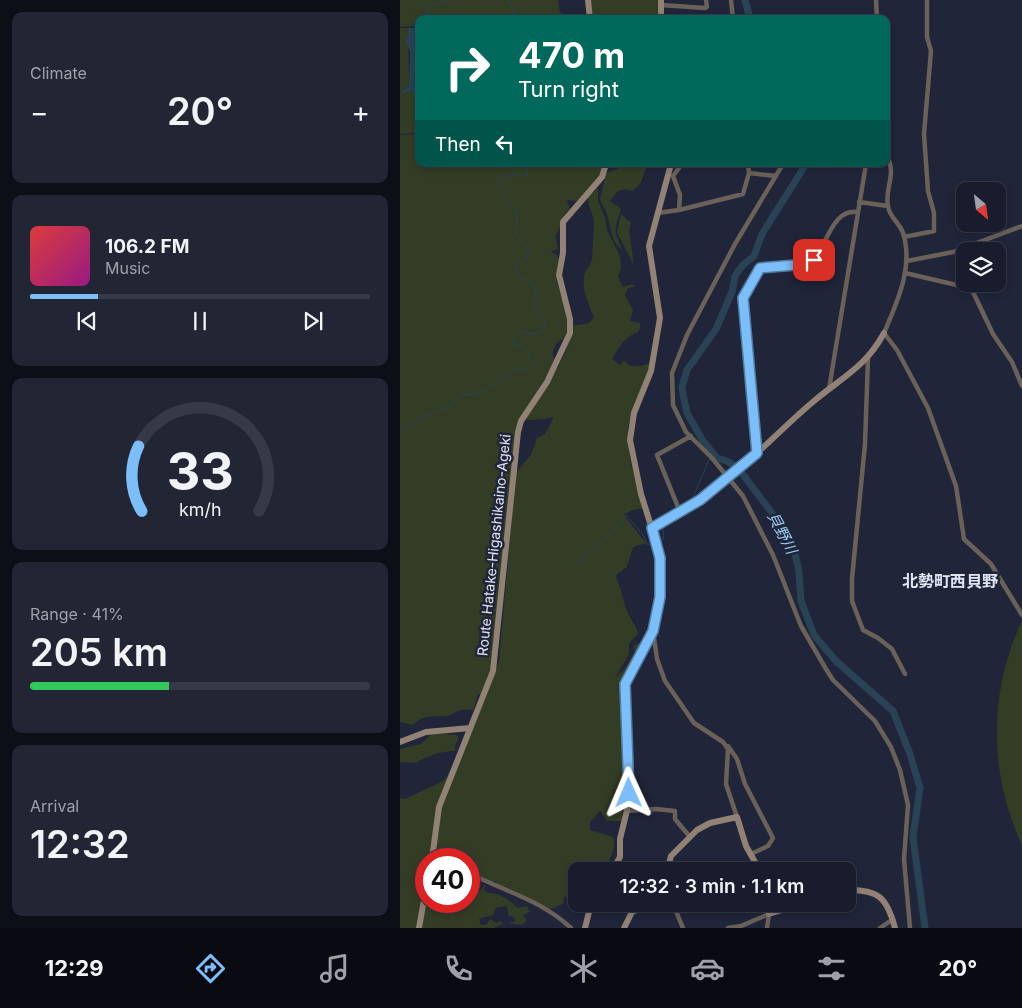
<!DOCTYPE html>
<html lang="en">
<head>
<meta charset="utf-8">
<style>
  :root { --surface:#181c2c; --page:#212534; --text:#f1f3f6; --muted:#9fa1a9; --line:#363a48; --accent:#7cbef9 }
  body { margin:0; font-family:Inter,"Noto Sans JP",sans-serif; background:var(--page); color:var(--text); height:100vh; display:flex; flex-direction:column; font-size:19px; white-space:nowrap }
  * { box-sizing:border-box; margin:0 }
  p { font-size:16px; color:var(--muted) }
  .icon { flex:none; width:28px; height:28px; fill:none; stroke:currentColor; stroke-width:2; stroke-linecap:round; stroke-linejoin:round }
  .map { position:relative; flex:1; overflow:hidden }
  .sheet { display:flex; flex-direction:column; gap:12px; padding:12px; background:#0d0f18; width:400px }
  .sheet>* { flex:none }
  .guide { position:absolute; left:15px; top:15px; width:475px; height:152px; border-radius:10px; box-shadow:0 2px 8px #0003,0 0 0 1px var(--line); background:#00695c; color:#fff; overflow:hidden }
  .needle { width:32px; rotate:151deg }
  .controls { position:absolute; left:556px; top:182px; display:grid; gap:10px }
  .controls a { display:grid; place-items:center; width:50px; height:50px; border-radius:10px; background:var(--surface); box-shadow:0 2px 8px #0003,0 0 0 1px var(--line); font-size:25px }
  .speed { position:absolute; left:15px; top:848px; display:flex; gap:10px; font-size:25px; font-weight:700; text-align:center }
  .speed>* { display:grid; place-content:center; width:65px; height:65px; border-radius:50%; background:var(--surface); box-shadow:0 2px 8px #0003,0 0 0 1px var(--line); line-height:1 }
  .speed .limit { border:8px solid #d22; background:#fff; color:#111 }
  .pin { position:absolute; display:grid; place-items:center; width:42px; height:42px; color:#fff; margin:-21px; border-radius:10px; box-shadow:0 2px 8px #0006 }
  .me { position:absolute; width:55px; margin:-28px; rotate:359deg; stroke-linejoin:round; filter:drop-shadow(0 0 4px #0008) }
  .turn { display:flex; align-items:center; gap:18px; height:105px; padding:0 20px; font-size:22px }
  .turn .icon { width:65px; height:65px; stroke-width:2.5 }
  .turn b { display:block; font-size:35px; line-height:42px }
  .then { display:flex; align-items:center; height:48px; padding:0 20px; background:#0003; gap:10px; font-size:19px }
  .big { font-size:38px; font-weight:600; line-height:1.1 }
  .sheet .card { flex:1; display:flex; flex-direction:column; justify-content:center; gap:8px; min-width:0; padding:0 18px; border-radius:10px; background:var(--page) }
  .sheet .dial { align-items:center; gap:0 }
  .dial svg { height:130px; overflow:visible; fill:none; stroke:var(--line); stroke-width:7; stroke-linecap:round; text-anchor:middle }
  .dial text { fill:var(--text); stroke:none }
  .song { display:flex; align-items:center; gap:15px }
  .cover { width:60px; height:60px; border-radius:8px; background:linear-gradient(135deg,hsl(0 70% 55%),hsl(310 70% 35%)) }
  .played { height:5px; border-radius:2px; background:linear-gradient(90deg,var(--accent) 20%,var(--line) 20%) }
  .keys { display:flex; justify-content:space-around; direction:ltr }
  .heat { display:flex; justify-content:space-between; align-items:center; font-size:28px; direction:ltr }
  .charge { height:8px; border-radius:4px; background:linear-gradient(90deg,#34c759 41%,var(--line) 0) }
  .trip { position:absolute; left:168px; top:862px; width:288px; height:50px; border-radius:10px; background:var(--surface); box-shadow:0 2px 8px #0003,0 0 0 1px var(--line); font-weight:600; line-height:50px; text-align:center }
  .tabs { display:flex; height:80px; justify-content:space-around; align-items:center; background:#0a0b12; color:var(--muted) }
  .tabs .icon { width:35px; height:35px }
  .tabs .current { color:var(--accent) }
  .tabs b { font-size:22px; color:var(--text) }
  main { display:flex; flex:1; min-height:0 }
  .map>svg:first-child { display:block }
</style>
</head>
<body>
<main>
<section class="sheet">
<div class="card"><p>Climate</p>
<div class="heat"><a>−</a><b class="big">20°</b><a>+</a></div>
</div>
<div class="card">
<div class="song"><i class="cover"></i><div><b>106.2 FM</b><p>Music</p></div></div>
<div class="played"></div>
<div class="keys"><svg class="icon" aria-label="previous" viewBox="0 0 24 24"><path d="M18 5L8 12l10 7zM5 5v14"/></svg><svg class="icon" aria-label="pause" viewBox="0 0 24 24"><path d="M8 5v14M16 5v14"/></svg><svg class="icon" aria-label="next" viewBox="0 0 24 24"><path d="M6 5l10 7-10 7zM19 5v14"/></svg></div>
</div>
<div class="card dial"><svg viewBox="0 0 100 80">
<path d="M14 69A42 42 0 1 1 86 69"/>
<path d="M14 69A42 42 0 0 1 12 29" stroke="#7cbef9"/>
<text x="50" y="56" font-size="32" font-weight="700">33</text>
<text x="50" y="72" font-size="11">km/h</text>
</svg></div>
<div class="card"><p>Range · 41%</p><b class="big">205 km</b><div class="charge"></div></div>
<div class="card"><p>Arrival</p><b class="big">12:32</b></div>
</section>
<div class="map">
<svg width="622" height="928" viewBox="0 0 622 928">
  <rect width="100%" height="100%" fill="#20253a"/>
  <path fill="#333d25" d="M0,0H158L160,12L167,19H28V16H23L22,19H19V26L0,27Z
    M189,0H258L259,19H192Z
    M0,28H8L9,87L1,91L3,93L19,90V133L0,134Z
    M19,134V164H203L201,175L178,201L167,200L170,209C158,218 163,228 155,236L158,248L151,252L157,255L159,260L157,282L167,315V332L164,338L156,344L153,352L154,360L147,375L122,415L94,661L81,694H78L73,710C69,710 65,709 61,710C55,711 52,716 46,716C32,717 24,714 13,725L0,722V135Z
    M224,164H248L240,184L232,191L226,189L218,191L210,201L221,209C214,232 213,228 223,252L214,241L206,211L200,200L206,173L219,168Z
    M198,188V201L205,218L207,230L220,256L221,268L218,277L223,287L232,284L235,287L228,288L225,295L233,310L230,321L240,323C241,335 233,332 226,339C221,343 216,353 212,359L220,365L224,360C229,369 241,367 249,363L250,365L228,426L230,460L243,508L230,511L224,515L246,543L233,547L227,567L217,574L216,577C223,591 223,606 231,619C234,625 237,627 238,634L229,643V654L215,678L226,667L235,651L233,646L242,642V644L223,680L226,796L221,821H207L200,811L190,822V830L213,837C216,849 210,861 204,871H176V896L164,897L163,904L145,911C136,905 109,884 99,886L95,881L93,882L69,870V859H47L37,853L36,850L43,801L99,661L116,472L131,455L137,438L145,434L153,419V417L145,419L127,420V416C141,393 172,353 172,326L189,323L194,317C189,308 180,283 185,273C187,268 191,265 192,259C193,248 193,236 194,225C195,214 187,208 188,197Z
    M221,214L231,223C226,232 234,250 233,264L217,232Z
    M622,621V845C589,774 588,692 622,621Z
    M32,733L57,735L59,738L55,745V751L37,753L14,763L0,762V749L21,744Z
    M50,772L30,859H26V881L17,928H0V798L5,799L43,781Z
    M69,883L72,891H79L86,884L84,890L88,893C99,892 110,900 117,908L127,906L130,912L123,915L127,920L122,925L108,923L115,921L114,917L109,916L107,906L96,908L93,915L79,919L81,925L87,924L90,919L96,923L101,921L103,924L94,928H22L27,901H69Z"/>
  <path fill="#294355" d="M8,28H19V90L3,93L1,91L9,87L10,52L6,40L8,36Z"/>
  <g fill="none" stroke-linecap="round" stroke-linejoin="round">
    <path stroke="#294355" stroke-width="1" d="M108,0L118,19
      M25,19L28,8L46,0
      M0,431L34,412L51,406L60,395L80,393L116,370L125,369L131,362L128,351L123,347L113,345V339L123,331L133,334L143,331L145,326C139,309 129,314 136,294L132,283L118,275L116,265L128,256V248L115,234C123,210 107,203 98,182L108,175L128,174L126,164
      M292,500L312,453
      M262,541L264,537L262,526L280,517
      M174,566L218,527L226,515L243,535L247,544H252
      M434,666L436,661"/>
    <path stroke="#294355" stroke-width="7" d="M345,0L350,19
      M406,164L362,234L354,256L343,265L335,276L332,292L316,329L287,370L282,387L283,394L287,413L303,441L317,458L327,461L338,468L372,513L395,553L399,572L401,601L414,635L436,661L493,711L510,754L520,788L513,837L525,928"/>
    <path stroke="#6a6159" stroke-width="4.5" d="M331,0L333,19
      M476,0L477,19
      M261,5L305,8L307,7L306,0
      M486,154C498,175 484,187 488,206C489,217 500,223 503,233C514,267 497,302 484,333L497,350L528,408L556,486L564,539L591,564L622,615
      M383,164L335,244L287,335L272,373L273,405L286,432L312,458L343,496L373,555L401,626L426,669L433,680L475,721L491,747L500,770L508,805L504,859L510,928
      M349,173L376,176
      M459,202L488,206
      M279,210L280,195L273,176L282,164
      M257,213L279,210L343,194L349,173L348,164
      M504,237L534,231V213L528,191L524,134L531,51L527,37V0
      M507,261L553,252L622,226
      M505,273L561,286L573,292L593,334L612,362L622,386
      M468,358L465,444L452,579V601L463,630L478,638L492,649L505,674
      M429,389L466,164
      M357,453L343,298L360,268L408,264C427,253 429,208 458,212
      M280,512L257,455L291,436
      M253,631L257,659L265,681L294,723L323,742L328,749L326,784L337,817
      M328,746L337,759L345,784L373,838L368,846L351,854
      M227,811L256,809L275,811V819L290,837
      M33,853L43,859
      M69,873C104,891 141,900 171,928
      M273,904L283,928
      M328,928L341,926L369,914L367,928
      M480,928L493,919"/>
    <path stroke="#918275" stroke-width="6" d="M188,0L190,19
      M261,19V0
      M252,528C286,510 317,488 346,463C369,443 390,421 414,401C441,378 466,367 484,333
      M0,742L26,732L70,728
      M32,859L39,807L93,671L118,432L121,421L147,382L170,333V319L159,275L163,253V222L202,177L206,164
      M212,871L220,857V839L229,802L225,684L253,631L260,597L261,576L257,545L241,494L230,440L234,413L251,371L260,318L249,246L271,164
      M267,871L271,856L297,830L310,823L337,817L346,846L360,871
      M446,890C479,889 487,898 495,928
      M368,904L369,914L401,904
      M19,928L26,889
      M185,928L191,904
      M224,928L232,912L250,904"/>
  </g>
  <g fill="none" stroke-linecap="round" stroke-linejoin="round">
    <defs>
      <path id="route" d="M229,793L225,684L253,631L260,597V558L252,528L300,500L357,453L343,298L360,268L408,264L414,260"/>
    </defs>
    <use href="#route" stroke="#517ca2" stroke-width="12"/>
    <use href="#route" stroke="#7cbef9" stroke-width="9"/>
  </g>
  <g text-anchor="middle" stroke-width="5" stroke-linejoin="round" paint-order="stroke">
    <g font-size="14" fill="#e2e6f4" stroke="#20253a">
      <text transform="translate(94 545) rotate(-84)" y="5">Route Hatake-Higashikaino-Ageki</text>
    </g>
    <g font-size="15" font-style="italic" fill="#9cd0f4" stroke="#20253a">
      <text transform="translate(382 533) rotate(62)" y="5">貝野川</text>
    </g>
    <g font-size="16" font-weight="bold" fill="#e2e6f4" stroke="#20253a">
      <text x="550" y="587">北勢町西貝野</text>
    </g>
  </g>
</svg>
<div class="controls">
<a><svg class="needle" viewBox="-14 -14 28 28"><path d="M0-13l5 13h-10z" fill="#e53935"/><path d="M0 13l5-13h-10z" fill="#9fa1a9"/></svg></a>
<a><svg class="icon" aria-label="layers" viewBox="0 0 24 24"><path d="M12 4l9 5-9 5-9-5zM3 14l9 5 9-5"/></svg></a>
</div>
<div class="speed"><div class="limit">40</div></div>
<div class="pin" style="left:414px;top:260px;background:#d93025"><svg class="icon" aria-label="arrive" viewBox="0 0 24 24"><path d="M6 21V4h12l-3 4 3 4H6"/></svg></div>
<svg class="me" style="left:229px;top:793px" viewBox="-20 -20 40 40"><path d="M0-17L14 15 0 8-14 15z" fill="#7cbef9" stroke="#fff" stroke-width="4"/></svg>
<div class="trip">12:32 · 3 min · 1.1 km</div>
<div class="guide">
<div class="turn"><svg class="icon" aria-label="right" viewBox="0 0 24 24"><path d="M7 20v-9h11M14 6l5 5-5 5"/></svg><div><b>470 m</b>Turn right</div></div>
<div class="then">Then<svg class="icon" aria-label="left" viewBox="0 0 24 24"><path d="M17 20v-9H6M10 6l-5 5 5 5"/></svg></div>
</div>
</div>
</main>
<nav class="tabs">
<b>12:29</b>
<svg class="icon current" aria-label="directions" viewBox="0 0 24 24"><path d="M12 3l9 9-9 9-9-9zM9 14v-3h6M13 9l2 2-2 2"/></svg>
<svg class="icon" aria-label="music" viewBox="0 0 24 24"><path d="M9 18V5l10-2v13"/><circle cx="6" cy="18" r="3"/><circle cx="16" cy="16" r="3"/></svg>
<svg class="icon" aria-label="phone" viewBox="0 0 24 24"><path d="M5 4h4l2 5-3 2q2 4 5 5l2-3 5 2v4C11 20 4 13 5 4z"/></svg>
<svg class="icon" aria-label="climate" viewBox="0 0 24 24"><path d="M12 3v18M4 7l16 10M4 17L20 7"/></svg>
<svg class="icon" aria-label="car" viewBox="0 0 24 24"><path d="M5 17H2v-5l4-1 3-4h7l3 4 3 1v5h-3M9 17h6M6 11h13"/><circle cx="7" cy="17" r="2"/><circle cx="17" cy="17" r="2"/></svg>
<svg class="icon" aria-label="filters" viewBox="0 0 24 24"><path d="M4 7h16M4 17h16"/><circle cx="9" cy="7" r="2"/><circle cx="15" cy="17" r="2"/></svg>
<b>20°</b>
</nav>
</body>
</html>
